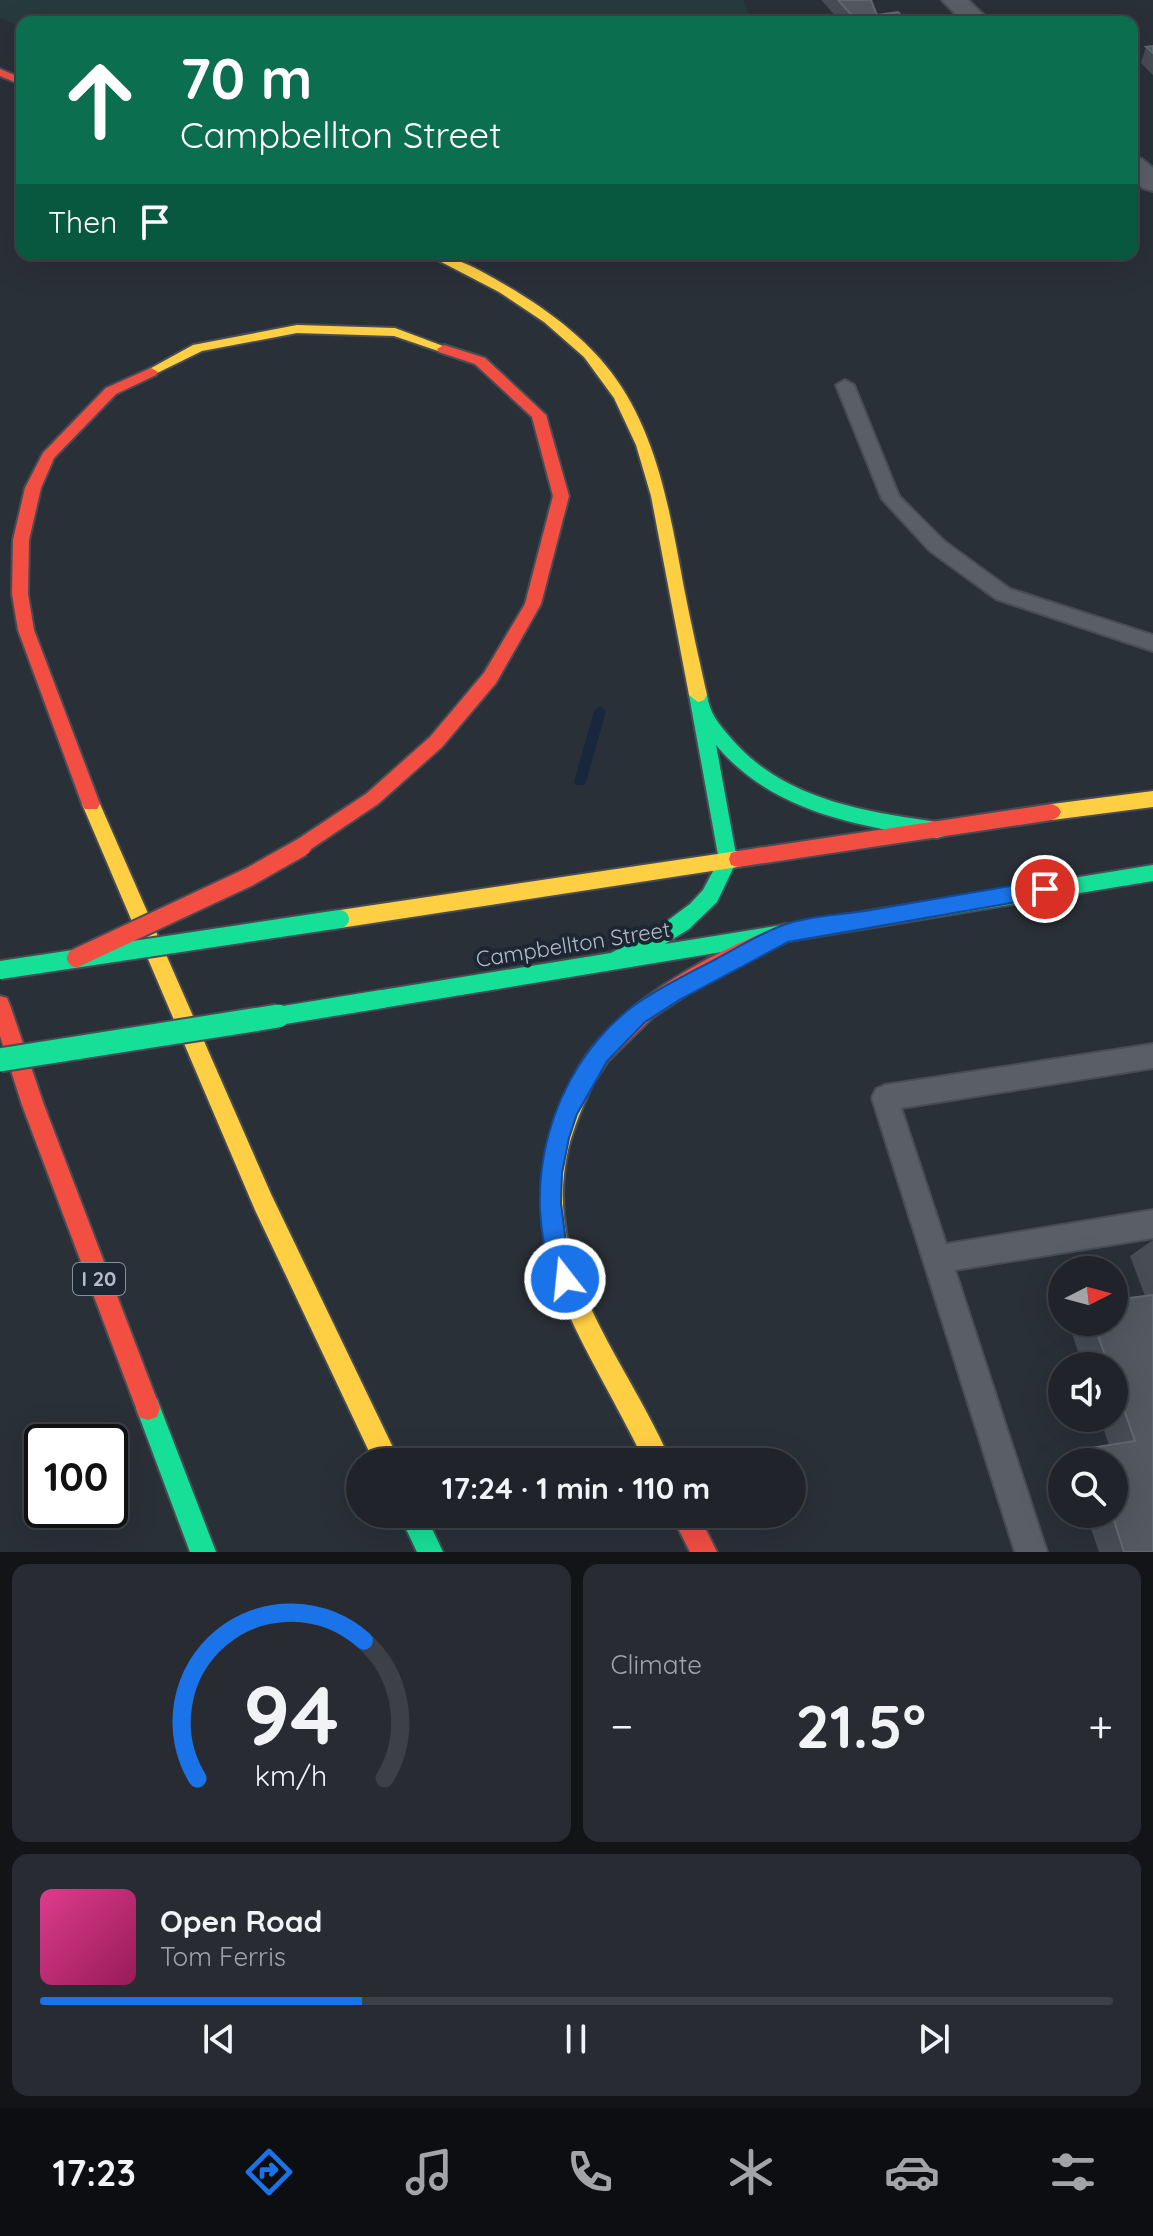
<!DOCTYPE html>
<html lang="en">
<head>
<meta charset="utf-8">
<style>
  :root { --surface:#20242a; --page:#282c32; --text:#f1f3f6; --muted:#a2a4a8; --line:#3d4147; --accent:#1a73e8 }
  body { margin:0; font-family:Quicksand,sans-serif; background:var(--page); color:var(--text); height:100vh; display:flex; flex-direction:column; font-size:30px; white-space:nowrap }
  * { box-sizing:border-box; margin:0 }
  p { font-size:26px; color:var(--muted) }
  .icon { flex:none; width:44px; height:44px; fill:none; stroke:currentColor; stroke-width:2; stroke-linecap:round; stroke-linejoin:round }
  .map { position:relative; height:1552px; overflow:hidden }
  .side { display:flex; flex-direction:column; gap:12px; padding:12px; background:#121417; flex:1 }
  .side>* { flex:none }
  .top-card { position:absolute; left:16px; top:16px; width:1122px; height:244px; border-radius:16px; box-shadow:0 8px 32px #0002,0 0 0 2px var(--line); background:#0b6e4f; color:#fff; overflow:hidden }
  .needle { width:52px; rotate:84deg }
  .fabs { position:absolute; left:1048px; top:1256px; display:grid; gap:16px }
  .fabs a { display:grid; place-items:center; width:80px; height:80px; border-radius:50%; background:var(--surface); box-shadow:0 8px 32px #0002,0 0 0 2px var(--line); font-size:40px }
  .speed { position:absolute; left:24px; top:1424px; display:flex; gap:16px; font-size:40px; font-weight:700; text-align:center }
  .speed>* { display:grid; place-content:center; width:104px; height:104px; border-radius:50%; background:var(--surface); box-shadow:0 8px 32px #0002,0 0 0 2px var(--line); line-height:1 }
  .speed .limit { border:4px solid #111; border-radius:12px; background:#fff; color:#111 }
  .pin { position:absolute; display:grid; place-items:center; width:68px; height:68px; color:#fff; margin:-34px; border:4px solid #fff; border-radius:50%; box-shadow:0 2px 8px #0007 }
  .me { position:absolute; width:88px; margin:-44px; rotate:344deg; stroke-linejoin:round; filter:drop-shadow(0 0 6px #0008) }
  .turn { display:flex; align-items:center; gap:28px; height:168px; padding:0 32px; font-size:36px }
  .turn .icon { width:104px; height:104px; stroke-width:2.5 }
  .turn b { display:block; font-size:56px; line-height:68px }
  .then { display:flex; align-items:center; height:76px; padding:0 32px; background:#0003; gap:16px; font-size:30px }
  .big { font-size:60px; font-weight:800; line-height:1.1 }
  .side .tile { flex:1; display:flex; flex-direction:column; justify-content:center; gap:12px; min-width:0; padding:0 28px; border-radius:16px; background:var(--page) }
  .side .dial { align-items:center; gap:0 }
  .dial svg { height:208px; overflow:visible; fill:none; stroke:var(--line); stroke-width:7; stroke-linecap:round; text-anchor:middle }
  .dial text { fill:var(--text); stroke:none }
  .song { display:flex; align-items:center; gap:24px }
  .cover { width:96px; height:96px; border-radius:12px; background:linear-gradient(135deg,hsl(330 70% 55%),hsl(330 70% 35%)) }
  .played { height:8px; border-radius:4px; background:linear-gradient(90deg,var(--accent) 30%,var(--line) 30%) }
  .keys { display:flex; justify-content:space-around; direction:ltr }
  .heat { display:flex; justify-content:space-between; align-items:center; font-size:44px; direction:ltr }
  .side .tiles { flex:1; display:grid; gap:12px; grid-template-columns:1fr 1fr }
  .tile:last-child { grid-column:span 2 }
  .trip { position:absolute; left:346px; top:1448px; width:460px; height:80px; border-radius:40px; background:var(--surface); box-shadow:0 8px 32px #0002,0 0 0 2px var(--line); font-weight:800; line-height:80px; text-align:center }
  .dock { display:flex; height:128px; justify-content:space-around; align-items:center; background:#0d0e11; color:var(--muted) }
  .dock .icon { width:56px; height:56px }
  .dock .on { color:var(--accent) }
  .dock b { font-size:36px; color:var(--text) }
  .map>svg:first-child { display:block }
</style>
</head>
<body>
<div class="map">
<svg width="1153" height="1552" viewBox="0 0 1153 1552">
  <rect width="100%" height="100%" fill="#2a3038"/>
  <path fill="#273a3e" d="M0,0H743L753,22H22V27L0,18Z"/>
  <g fill="none" stroke-linecap="round" stroke-linejoin="round">
    <path fill="#19273c" fill-rule="evenodd" d="M600,706L606,711L586,782L584,785H576L574,782L594,711Z"/>
    <defs>
      <path id="lane" d="M845,380L854,385L899,496L944,541L1010,589L1153,635V651L996,599L930,551L882,499L836,385Z
        M1153,1044V1068L901,1108L946,1244L1153,1210V1238L955,1270L1047,1552H1015L872,1098L876,1089L885,1085Z"/>
      <path id="street" d="M942,0H968L991,22H963Z
        M1132,156L1142,159L1153,168V191L1143,188L1132,179Z"/>
      <path id="fast" d="M698,688L707,695C710,714 718,723 730,737C782,799 861,811 937,822L944,824L946,830L944,836L937,838C856,826 771,811 716,745L737,860L717,902L689,929L665,944L1153,865V881L382,1008L375,1006L372,999L375,992L382,990L611,953L659,927L690,904L703,890L719,860L689,695Z
        M148,1396L157,1399L216,1552H190L136,1408L139,1399Z
        M399,1514H425L443,1552H417Z"/>
      <path id="slow" d="M426,254C456,254 488,275 514,290C550,312 585,338 611,372C658,434 670,513 684,588C691,624 699,659 707,695L704,700L698,702L689,695L651,496L636,445L614,398L584,357L544,322L499,292Z
        M297,325L395,328L451,349L444,353L394,336L297,333L202,351L151,376L144,372L193,345Z
        M1153,791V807L1052,820L1046,817L1043,812L1046,807L1052,804Z
        M91,796L97,799L100,804L271,1194L400,1462H374L255,1210L82,804L85,799Z
        M738,851L745,853L747,859L745,865L738,867L340,928L333,925L330,919L333,913L340,910Z
        M583,1071L590,1074L594,1081C584,1104 574,1125 568,1150C541,1271 627,1358 671,1462H645C575,1318 495,1238 576,1074Z"/>
      <path id="jam" d="M0,69L22,78V85L0,76Z
        M444,345L485,358L546,415L569,496L541,604L496,683L442,747L378,804L302,855L295,853L293,847L295,841L366,794L430,737L484,673L525,604L553,496L532,417L475,364L439,352L437,349Z
        M151,368L158,372L156,375L116,394L54,458L41,488L29,540L28,594L34,630L100,804L97,809H85L82,804L18,630L12,594L13,540L25,488L43,453L106,388Z
        M1052,804L1058,807L1061,812L1058,817L1052,820L738,867L731,865L729,859L731,853L738,851Z
        M785,924L792,927L795,933L792,939L706,982L653,1017L608,1061L590,1088L583,1091L576,1088L572,1081C603,1009 714,950 785,924Z
        M0,996L7,998L10,1005L44,1105L160,1408L157,1417L148,1420L139,1417L136,1408L22,1105L0,1036Z
        M671,1514H698L717,1552H690Z"/>
    </defs>
    <use href="#lane" stroke="#484c55" stroke-width="4"/>
    <use href="#street" stroke="#484c55" stroke-width="4"/>
    <use href="#fast" stroke="#484c55" stroke-width="4"/>
    <use href="#slow" stroke="#484c55" stroke-width="4"/>
    <use href="#jam" stroke="#484c55" stroke-width="4"/>
    <use href="#lane" fill="#5a5e66" fill-rule="evenodd"/>
    <use href="#street" fill="#5a5e66" fill-rule="evenodd"/>
    <use href="#fast" fill="#16e098" fill-rule="evenodd"/>
    <use href="#slow" fill="#ffcf43" fill-rule="evenodd"/>
    <use href="#jam" fill="#f24e42" fill-rule="evenodd"/>
    <defs>
      <path id="fast-bridge-far1" d="M0,970L340,919
        M266,1018L382,999"/>
      <path id="fast-bridge" d="M0,1060L278,1016"/>
      <path id="jam-bridge" d="M76,958L249,877L302,847"/>
    </defs>
    <use href="#fast-bridge-far1" stroke="#484c55" stroke-width="22" stroke-linecap="butt"/>
    <use href="#fast-bridge" stroke="#484c55" stroke-width="27" stroke-linecap="butt"/>
    <use href="#jam-bridge" stroke="#484c55" stroke-width="22" stroke-linecap="butt"/>
    <use href="#fast-bridge-far1" stroke="#16e098" stroke-width="18"/>
    <use href="#fast-bridge" stroke="#16e098" stroke-width="23"/>
    <use href="#jam-bridge" stroke="#f24e42" stroke-width="18"/>
  </g>
  <path fill="#474c55" d="M821,0H871L877,15L908,22H841Z
    M1153,46V75L1141,63L1146,47Z
    M1153,1240V1552H1099L1086,1514H1114V1462H1070L1068,1456L1090,1448L1109,1445L1100,1418H1114V1366H1083L1068,1322H1114L1145,1296L1130,1256Z"/>
  <path fill="#535861" stroke="#626872" stroke-width="2" d="M838,0H871L877,15L898,12L908,22H858Z
    M1153,46V53L1146,47Z
    M1153,1295V1552H1124L1112,1514H1114V1462H1095L1090,1448L1135,1441L1114,1381V1366H1109L1093,1322H1114V1300Z"/>
  <path fill="#1a73e8" stroke="#114b97" stroke-width="2" d="M1045,880L1052,883L1055,889L1052,895L1045,897L788,942L679,1000L645,1022L607,1061L577,1114L569,1138L562,1173L561,1203L566,1242L577,1279L573,1287L565,1290L557,1287C517,1191 549,1071 632,1007C658,988 688,974 716,959C737,948 759,934 781,926C807,916 838,915 865,911C925,901 985,890 1045,880Z"/>
  <g text-anchor="middle" stroke-width="8" stroke-linejoin="round" paint-order="stroke">
    <rect fill="#1d2633" stroke="#878f9c" stroke-width="2" x="73" y="1263" width="52" height="32" rx="6"/>
    <g font-size="20" font-weight="bold" fill="#b4bcc9">
      <text x="99" y="1286">I 20</text>
    </g>
    <g font-size="22" fill="#b4bcc9" stroke="#1d2633">
      <text transform="translate(573 944) rotate(-9)" y="8">Campbellton Street</text>
    </g>
  </g>
</svg>
<div class="fabs">
<a><svg class="needle" viewBox="-14 -14 28 28"><path d="M0-13l5 13h-10z" fill="#e53935"/><path d="M0 13l5-13h-10z" fill="#a2a4a8"/></svg></a>
<a><svg class="icon" aria-label="sound" viewBox="0 0 24 24"><path d="M4 9h4l5-4v14l-5-4H4zM17 9q2 3 0 6"/></svg></a>
<a><svg class="icon" aria-label="search" viewBox="0 0 24 24"><circle cx="10" cy="10" r="6"/><path d="M15 15l6 6"/></svg></a>
</div>
<div class="speed"><div class="limit">100</div></div>
<div class="pin" style="left:1045px;top:889px;background:#d93025"><svg class="icon" aria-label="arrive" viewBox="0 0 24 24"><path d="M6 21V4h12l-3 4 3 4H6"/></svg></div>
<svg class="me" style="left:565px;top:1279px" viewBox="-20 -20 40 40"><circle r="17" fill="#1a73e8" stroke="#fff" stroke-width="3"/><path d="M0-11L8 9 0 5-8 9z" fill="#fff"/></svg>
<div class="trip">17:24 · 1 min · 110 m</div>
<div class="top-card">
<div class="turn"><svg class="icon" aria-label="ahead" viewBox="0 0 24 24"><path d="M12 20V5M6 11l6-6 6 6"/></svg><div><b>70 m</b>Campbellton Street</div></div>
<div class="then">Then<svg class="icon" aria-label="arrive" viewBox="0 0 24 24"><path d="M6 21V4h12l-3 4 3 4H6"/></svg></div>
</div>
</div>
<section class="side">
<div class="tiles">
<div class="tile dial"><svg viewBox="0 0 100 80">
<path d="M14 69A42 42 0 1 1 86 69"/>
<path d="M14 69A42 42 0 0 1 78 16" stroke="#1a73e8"/>
<text x="50" y="56" font-size="32" font-weight="700">94</text>
<text x="50" y="72" font-size="11">km/h</text>
</svg></div>
<div class="tile"><p>Climate</p>
<div class="heat"><a>−</a><b class="big">21.5°</b><a>+</a></div>
</div>
<div class="tile">
<div class="song"><i class="cover"></i><div><b>Open Road</b><p>Tom Ferris</p></div></div>
<div class="played"></div>
<div class="keys"><svg class="icon" aria-label="previous" viewBox="0 0 24 24"><path d="M18 5L8 12l10 7zM5 5v14"/></svg><svg class="icon" aria-label="pause" viewBox="0 0 24 24"><path d="M8 5v14M16 5v14"/></svg><svg class="icon" aria-label="next" viewBox="0 0 24 24"><path d="M6 5l10 7-10 7zM19 5v14"/></svg></div>
</div>
</div>
</section>
<nav class="dock">
<b>17:23</b>
<svg class="icon on" aria-label="directions" viewBox="0 0 24 24"><path d="M12 3l9 9-9 9-9-9zM9 14v-3h6M13 9l2 2-2 2"/></svg>
<svg class="icon" aria-label="music" viewBox="0 0 24 24"><path d="M9 18V5l10-2v13"/><circle cx="6" cy="18" r="3"/><circle cx="16" cy="16" r="3"/></svg>
<svg class="icon" aria-label="phone" viewBox="0 0 24 24"><path d="M5 4h4l2 5-3 2q2 4 5 5l2-3 5 2v4C11 20 4 13 5 4z"/></svg>
<svg class="icon" aria-label="climate" viewBox="0 0 24 24"><path d="M12 3v18M4 7l16 10M4 17L20 7"/></svg>
<svg class="icon" aria-label="car" viewBox="0 0 24 24"><path d="M5 17H2v-5l4-1 3-4h7l3 4 3 1v5h-3M9 17h6M6 11h13"/><circle cx="7" cy="17" r="2"/><circle cx="17" cy="17" r="2"/></svg>
<svg class="icon" aria-label="filters" viewBox="0 0 24 24"><path d="M4 7h16M4 17h16"/><circle cx="9" cy="7" r="2"/><circle cx="15" cy="17" r="2"/></svg>
</nav>
</body>
</html>
